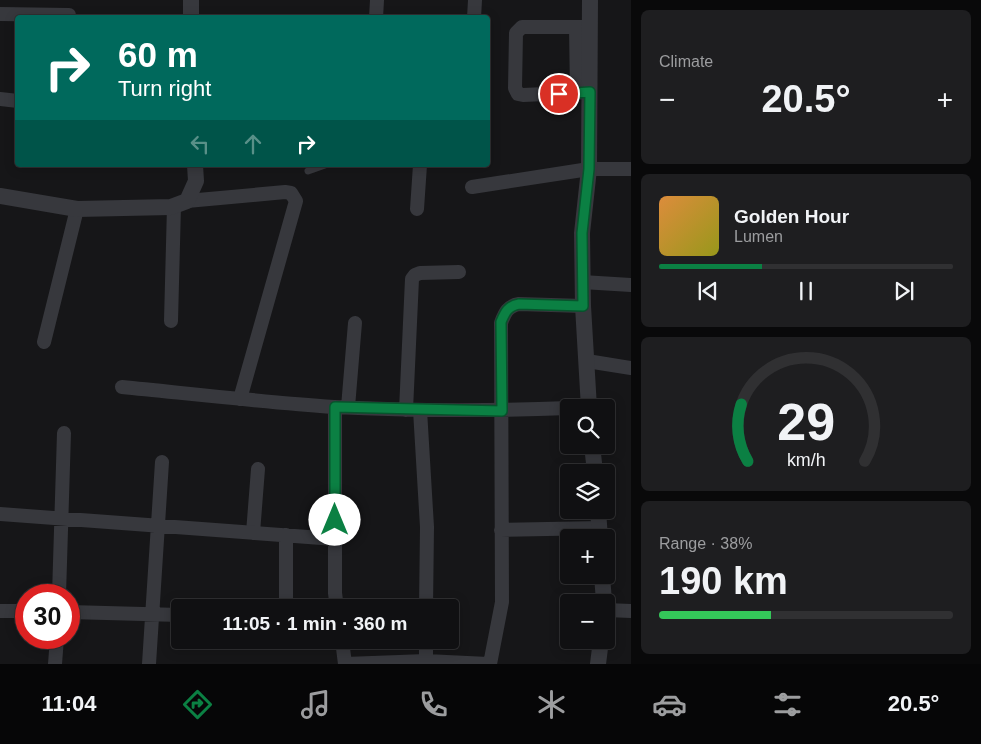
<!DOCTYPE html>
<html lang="en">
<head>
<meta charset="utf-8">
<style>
  :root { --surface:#101012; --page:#1e1e20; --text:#f1f3f6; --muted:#9c9d9f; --line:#303032; --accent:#0b8043 }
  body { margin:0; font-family:Arial,sans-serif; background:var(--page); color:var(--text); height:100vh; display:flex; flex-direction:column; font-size:19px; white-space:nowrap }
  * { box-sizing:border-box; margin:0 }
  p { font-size:16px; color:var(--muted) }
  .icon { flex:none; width:28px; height:28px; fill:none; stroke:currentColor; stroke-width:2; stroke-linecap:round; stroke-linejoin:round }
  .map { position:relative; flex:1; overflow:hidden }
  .drawer { display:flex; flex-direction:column; gap:10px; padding:10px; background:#09090a; width:350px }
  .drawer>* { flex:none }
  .hud { position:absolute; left:15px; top:15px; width:475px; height:152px; border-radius:5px; box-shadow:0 2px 12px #0003,0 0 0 1px var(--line); background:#00695c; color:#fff; overflow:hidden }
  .controls { position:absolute; left:560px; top:399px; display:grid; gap:10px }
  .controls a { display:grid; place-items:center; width:55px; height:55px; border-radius:5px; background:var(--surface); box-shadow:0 2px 12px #0003,0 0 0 1px var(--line); font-size:25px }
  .speed { position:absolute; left:15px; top:584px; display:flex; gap:10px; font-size:25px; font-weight:700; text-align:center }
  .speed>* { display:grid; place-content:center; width:65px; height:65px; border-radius:50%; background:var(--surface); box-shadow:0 2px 12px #0003,0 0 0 1px var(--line); line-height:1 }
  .speed .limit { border:8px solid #d22; background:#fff; color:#111 }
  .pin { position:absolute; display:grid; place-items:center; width:42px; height:42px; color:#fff; margin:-21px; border:2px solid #fff; border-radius:50%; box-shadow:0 1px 5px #0007 }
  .me { position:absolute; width:55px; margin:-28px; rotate:0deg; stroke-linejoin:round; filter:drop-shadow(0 0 4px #0008) }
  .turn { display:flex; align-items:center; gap:18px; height:105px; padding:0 20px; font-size:22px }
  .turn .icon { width:65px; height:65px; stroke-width:2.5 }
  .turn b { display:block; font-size:35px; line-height:42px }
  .lanes { display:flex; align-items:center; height:48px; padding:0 20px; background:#0003; justify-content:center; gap:25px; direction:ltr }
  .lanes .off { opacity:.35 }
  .big { font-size:38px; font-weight:700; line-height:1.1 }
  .drawer .widget { flex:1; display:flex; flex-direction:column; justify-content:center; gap:8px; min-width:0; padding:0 18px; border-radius:8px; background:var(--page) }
  .drawer .dial { align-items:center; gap:0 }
  .dial svg { height:130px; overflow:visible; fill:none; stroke:var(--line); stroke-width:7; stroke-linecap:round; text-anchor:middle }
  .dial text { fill:var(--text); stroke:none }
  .song { display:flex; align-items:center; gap:15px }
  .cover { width:60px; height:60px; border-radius:8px; background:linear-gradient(135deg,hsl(30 70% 55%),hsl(60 70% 35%)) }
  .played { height:5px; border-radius:2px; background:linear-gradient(90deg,var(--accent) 35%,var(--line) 35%) }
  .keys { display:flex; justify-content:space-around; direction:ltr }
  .heat { display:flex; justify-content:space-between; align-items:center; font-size:28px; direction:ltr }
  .charge { height:8px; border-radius:4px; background:linear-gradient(90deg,#34c759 38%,var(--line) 0) }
  .trip { position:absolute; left:171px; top:599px; width:288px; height:50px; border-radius:5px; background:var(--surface); box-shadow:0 2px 12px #0003,0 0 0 1px var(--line); font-weight:700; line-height:50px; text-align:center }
  .dock { display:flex; height:80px; justify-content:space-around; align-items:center; background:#060607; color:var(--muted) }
  .dock .icon { width:35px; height:35px }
  .dock .current { color:var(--accent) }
  .dock b { font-size:22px; color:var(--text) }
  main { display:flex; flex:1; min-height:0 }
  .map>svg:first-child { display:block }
</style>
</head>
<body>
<main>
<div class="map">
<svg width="631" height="664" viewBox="0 0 631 664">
  <rect width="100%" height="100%" fill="#161618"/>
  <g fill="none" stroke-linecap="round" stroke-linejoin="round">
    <path stroke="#37383d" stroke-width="7" d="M308,171L325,165"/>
    <path stroke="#37383d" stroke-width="14" d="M0,14L69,15
      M376,18L377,0
      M474,18L475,0
      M576,27L577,93
      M590,92L523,95L518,94L515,88L516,33L522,27H590
      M0,99L18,101
      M472,187L589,169H631
      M187,201L285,192L291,193L296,201L240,399
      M417,209L420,165
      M582,282L631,285
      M171,321L174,206
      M44,342L77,209
      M587,361L631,368
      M122,387C193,394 263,402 334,407C412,411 490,411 569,408
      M335,407V593L337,608
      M348,407L355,323
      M406,410L412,279L415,275L420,273L459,272
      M420,410L427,527L426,608
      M0,514L335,539
      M501,530L600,528
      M253,533L258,469
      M59,595L64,433
      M286,608V535
      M606,610L631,611
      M0,611H26
      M69,612L180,615
      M342,640L345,664L426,661L488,664
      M426,661V640
      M55,664L57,638
      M149,664L162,462
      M490,664L502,602L501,323C505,312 508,306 519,304L583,306"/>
    <path stroke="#37383d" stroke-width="16" d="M191,0V18
      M0,196L77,209L171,207L187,201L196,181L195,165
      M589,408L583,306L582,233L589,169L590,0
      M592,445L595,472
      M598,510L600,538
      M602,575L604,602
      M598,664L601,640"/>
  </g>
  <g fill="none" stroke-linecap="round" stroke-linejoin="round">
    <defs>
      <path id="route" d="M335,520V407L502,411L501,322C505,312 508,306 519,304L583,306L582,233L589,169L590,92L559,94"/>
    </defs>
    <use href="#route" stroke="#07532c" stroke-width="12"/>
    <use href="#route" stroke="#0b8043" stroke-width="9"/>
  </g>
</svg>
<div class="controls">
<a><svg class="icon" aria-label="search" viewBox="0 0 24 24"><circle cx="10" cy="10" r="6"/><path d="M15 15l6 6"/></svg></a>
<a><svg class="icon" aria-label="layers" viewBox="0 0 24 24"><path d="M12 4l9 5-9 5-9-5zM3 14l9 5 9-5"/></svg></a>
<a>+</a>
<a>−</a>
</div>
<div class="speed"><div class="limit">30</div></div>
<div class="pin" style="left:559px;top:94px;background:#d93025"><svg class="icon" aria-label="arrive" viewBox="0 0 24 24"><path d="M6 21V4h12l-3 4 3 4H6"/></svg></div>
<svg class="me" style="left:335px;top:520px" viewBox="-20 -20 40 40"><circle r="19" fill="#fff"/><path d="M0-13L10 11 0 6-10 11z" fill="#0b8043"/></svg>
<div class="trip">11:05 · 1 min · 360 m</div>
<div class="hud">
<div class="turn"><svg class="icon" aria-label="right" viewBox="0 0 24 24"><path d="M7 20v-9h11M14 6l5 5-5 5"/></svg><div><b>60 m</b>Turn right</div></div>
<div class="lanes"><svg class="icon off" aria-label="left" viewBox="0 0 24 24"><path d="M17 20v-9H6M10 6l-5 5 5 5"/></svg><svg class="icon off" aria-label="ahead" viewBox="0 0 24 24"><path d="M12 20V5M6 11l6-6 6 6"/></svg><svg class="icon" aria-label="right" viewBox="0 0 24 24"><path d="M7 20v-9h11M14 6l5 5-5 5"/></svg></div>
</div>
</div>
<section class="drawer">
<div class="widget"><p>Climate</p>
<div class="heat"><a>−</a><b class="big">20.5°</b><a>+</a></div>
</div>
<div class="widget">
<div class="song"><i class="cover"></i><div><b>Golden Hour</b><p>Lumen</p></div></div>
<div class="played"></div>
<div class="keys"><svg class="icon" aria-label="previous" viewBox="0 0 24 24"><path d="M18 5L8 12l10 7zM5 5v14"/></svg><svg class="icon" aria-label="pause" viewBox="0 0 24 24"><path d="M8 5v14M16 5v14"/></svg><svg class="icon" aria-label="next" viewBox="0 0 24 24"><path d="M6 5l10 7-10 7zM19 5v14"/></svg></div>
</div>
<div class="widget dial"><svg viewBox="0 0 100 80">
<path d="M14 69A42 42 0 1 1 86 69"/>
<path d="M14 69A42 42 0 0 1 10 34" stroke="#0b8043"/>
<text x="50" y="56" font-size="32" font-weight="700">29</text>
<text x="50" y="72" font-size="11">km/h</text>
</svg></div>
<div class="widget"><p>Range · 38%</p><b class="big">190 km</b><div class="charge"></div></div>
</section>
</main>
<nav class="dock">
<b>11:04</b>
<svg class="icon current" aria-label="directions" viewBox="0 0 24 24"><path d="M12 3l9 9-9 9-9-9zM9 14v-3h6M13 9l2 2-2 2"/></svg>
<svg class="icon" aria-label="music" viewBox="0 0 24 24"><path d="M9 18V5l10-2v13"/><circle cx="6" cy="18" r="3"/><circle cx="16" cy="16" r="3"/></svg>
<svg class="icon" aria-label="phone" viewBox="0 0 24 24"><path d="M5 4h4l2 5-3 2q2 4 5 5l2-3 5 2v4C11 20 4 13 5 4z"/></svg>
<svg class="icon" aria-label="climate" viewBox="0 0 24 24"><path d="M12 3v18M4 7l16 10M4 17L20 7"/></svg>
<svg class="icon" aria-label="car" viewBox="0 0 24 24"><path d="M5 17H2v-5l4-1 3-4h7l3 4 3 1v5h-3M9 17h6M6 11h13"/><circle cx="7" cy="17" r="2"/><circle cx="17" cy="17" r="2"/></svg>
<svg class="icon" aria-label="filters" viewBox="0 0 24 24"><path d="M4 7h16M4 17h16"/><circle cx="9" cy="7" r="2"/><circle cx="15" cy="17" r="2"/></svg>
<b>20.5°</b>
</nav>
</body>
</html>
